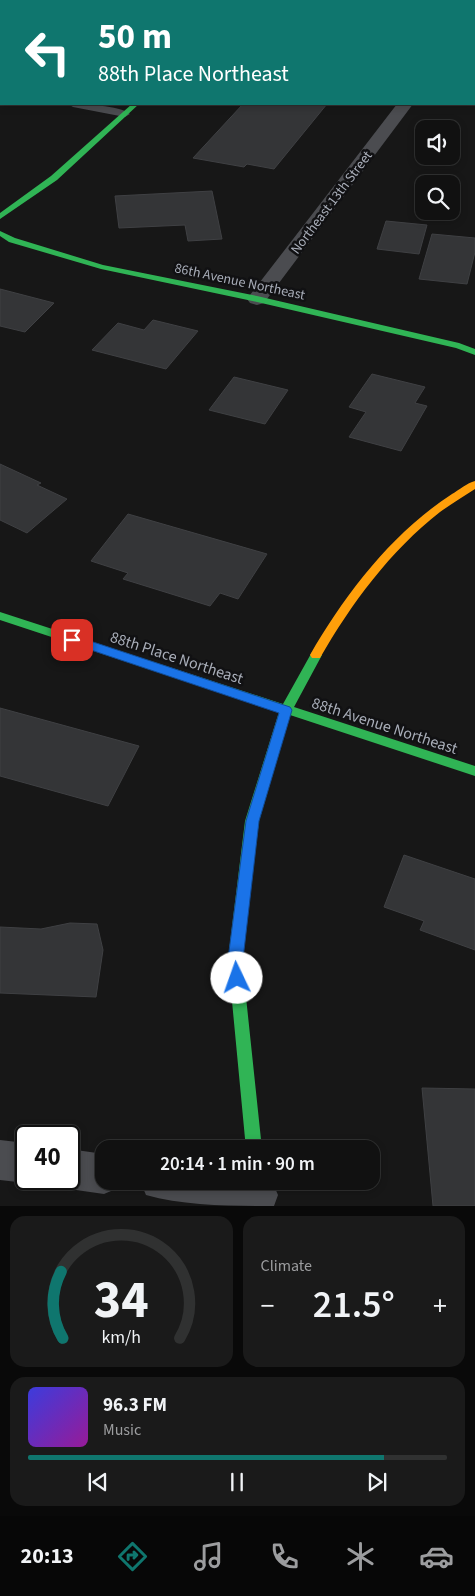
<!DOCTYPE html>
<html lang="en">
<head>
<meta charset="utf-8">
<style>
  :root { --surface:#111; --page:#1a1a1a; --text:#f1f3f6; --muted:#9c9d9f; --line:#303131; --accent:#0f766e }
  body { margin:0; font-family:"Source Sans 3",sans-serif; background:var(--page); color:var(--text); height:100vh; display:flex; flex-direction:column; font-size:19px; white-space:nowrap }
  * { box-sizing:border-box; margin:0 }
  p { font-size:16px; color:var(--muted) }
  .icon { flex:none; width:28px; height:28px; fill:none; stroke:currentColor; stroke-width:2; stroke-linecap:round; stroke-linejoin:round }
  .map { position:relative; height:1206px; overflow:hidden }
  .sheet { display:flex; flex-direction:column; gap:10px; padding:10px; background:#090909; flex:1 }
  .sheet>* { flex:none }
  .banner { position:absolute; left:0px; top:0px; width:475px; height:105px; box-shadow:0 2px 8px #0003,0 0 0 1px var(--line); background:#0f766e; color:#fff; overflow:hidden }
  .buttons { position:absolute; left:415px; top:120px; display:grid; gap:10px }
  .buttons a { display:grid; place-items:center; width:45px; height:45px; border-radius:10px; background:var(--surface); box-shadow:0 2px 8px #0003,0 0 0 1px var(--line); font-size:25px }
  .speed { position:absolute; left:15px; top:1125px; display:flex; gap:10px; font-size:25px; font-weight:700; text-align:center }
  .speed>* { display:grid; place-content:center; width:65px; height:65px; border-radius:50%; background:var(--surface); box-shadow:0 2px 8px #0003,0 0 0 1px var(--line); line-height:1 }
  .speed .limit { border:2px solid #111; border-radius:8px; background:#fff; color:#111 }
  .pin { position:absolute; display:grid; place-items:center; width:42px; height:42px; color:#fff; margin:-21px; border-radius:10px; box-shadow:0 2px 8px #0006 }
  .me { position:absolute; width:55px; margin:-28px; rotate:357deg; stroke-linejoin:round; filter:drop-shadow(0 0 4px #0008) }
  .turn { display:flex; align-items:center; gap:18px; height:105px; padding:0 15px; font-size:22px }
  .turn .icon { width:65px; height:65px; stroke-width:2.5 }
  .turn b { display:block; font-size:35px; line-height:42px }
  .big { font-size:38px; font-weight:600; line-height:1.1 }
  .sheet .tile { flex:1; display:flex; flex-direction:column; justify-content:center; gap:8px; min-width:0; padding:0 18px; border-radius:15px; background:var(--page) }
  .sheet .dial { align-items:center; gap:0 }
  .dial svg { height:130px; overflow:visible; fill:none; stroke:var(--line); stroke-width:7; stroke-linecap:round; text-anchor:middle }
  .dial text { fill:var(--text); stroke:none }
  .song { display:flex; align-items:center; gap:15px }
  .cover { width:60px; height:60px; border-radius:8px; background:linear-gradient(135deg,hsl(240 70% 55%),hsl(300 70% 35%)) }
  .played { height:5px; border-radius:2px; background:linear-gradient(90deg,var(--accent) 85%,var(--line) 85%) }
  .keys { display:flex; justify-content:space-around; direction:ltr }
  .heat { display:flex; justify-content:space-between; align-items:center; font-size:28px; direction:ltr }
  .sheet .tiles { flex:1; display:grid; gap:10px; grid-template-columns:1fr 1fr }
  .tile:last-child { grid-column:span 2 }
  .trip { position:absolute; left:95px; top:1140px; width:285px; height:50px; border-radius:15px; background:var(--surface); box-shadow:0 2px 8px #0003,0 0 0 1px var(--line); font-weight:600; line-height:50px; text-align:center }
  .tab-bar { display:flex; height:80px; justify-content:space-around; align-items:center; background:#070707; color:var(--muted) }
  .tab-bar .icon { width:35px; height:35px }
  .tab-bar .current { color:var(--accent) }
  .tab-bar b { font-size:22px; color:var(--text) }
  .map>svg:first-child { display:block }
</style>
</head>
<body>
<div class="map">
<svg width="475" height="1206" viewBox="0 0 475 1206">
  <rect width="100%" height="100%" fill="#171717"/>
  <path fill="#343537" stroke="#3f4043" d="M243,104H327L274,169L247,164L244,167L193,158Z
    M212,191L222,239L188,241L185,225L119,228L115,196Z
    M386,221L427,225L419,254L377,249Z
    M432,234L475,238V252L467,284L419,279Z
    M0,289L54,303L25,332L0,326Z
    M153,320L198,331L166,369L92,350L118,323L144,330Z
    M372,374L425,387L415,403L427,406L401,451L349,437L366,412L349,407Z
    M234,377L288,390L265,424L209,410Z
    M0,464L41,483L37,485L67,499L27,533L0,520Z
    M128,514L267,554L238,599L220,593L210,606L123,579L128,573L91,561Z
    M0,708L139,746L108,806L0,776Z
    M404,855L475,879V950L420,930L424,921L384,907Z
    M70,923L97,924L103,950L96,997L0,993V927L41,929Z
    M422,1088L475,1089V1206H433Z"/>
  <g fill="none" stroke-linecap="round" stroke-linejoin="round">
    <path fill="#4b4c50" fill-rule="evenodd" d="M0,33H1V39H0Z
      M0,87H1V93H0Z
      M68,104C82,104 120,105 130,114L125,117L73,107Z"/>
    <path fill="#4b4c50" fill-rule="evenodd" d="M475,40V50L474,51V41Z
      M397,104H413L264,303L257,305L250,303L247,299L250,295Z
      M0,1140L26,1143V1179H36L26,1183L0,1180Z
      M69,1149L104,1154V1181H121L118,1188L104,1194L69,1189L55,1183L53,1179H69Z
      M140,1181H272L278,1195L274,1206C232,1206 185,1206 146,1195Z"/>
    <path fill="#30b455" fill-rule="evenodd" d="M132,104H139L57,180L0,219V213L51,176Z
      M0,231L15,238L103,265L257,296L459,343L475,349V355L456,348L257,302L101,269L9,242L0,236Z
      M0,612L283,704L312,652H320L322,655L294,707L475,766V776L290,715L259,821L242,959L262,1149H246L228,959L245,821L279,712L0,620Z"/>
    <path fill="#ff9f0a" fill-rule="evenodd" d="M475,481V489C463,497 451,504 440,512C390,551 351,604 320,658H312L310,655C345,594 392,533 452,494C459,490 467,483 475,481Z"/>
  </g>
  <path fill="#1a73e8" stroke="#114b97" d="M72,635L290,707L292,710L259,821L243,959L244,978L242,983L237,985L232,983L228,959L246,821L279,713L67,642L66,640L67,637Z"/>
  <g text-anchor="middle" stroke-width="5" stroke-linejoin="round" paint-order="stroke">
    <g font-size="14" fill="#a8adb8" stroke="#111113">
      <text transform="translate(331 202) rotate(-53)" y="5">Northeast 13th Street</text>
      <text transform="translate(240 281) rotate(12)" y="5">86th Avenue Northeast</text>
    </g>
    <g font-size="16" fill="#a8adb8" stroke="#111113">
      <text transform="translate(177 657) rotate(18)" y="6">88th Place Northeast</text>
      <text transform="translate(385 725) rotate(18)" y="6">88th Avenue Northeast</text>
    </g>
  </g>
</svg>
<div class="buttons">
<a><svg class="icon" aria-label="sound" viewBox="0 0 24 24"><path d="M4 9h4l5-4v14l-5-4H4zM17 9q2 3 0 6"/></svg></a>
<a><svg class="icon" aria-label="search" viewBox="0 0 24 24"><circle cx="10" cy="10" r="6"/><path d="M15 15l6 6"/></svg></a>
</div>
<div class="speed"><div class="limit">40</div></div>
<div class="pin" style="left:72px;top:640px;background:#d93025"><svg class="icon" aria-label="arrive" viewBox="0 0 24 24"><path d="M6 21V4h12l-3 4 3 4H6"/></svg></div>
<svg class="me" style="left:237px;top:978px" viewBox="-20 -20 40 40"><circle r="19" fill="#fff"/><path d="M0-13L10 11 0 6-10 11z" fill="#1a73e8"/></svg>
<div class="trip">20:14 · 1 min · 90 m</div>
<div class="banner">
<div class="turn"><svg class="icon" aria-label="left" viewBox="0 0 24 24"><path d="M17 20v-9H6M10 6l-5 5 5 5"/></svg><div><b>50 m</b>88th Place Northeast</div></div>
</div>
</div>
<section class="sheet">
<div class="tiles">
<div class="tile dial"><svg viewBox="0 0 100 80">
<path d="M14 69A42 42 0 1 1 86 69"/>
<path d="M14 69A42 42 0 0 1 13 28" stroke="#0f766e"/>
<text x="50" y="56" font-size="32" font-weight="700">34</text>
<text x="50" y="72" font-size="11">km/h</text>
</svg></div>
<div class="tile"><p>Climate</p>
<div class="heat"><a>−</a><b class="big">21.5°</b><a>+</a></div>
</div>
<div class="tile">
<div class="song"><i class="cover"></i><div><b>96.3 FM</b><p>Music</p></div></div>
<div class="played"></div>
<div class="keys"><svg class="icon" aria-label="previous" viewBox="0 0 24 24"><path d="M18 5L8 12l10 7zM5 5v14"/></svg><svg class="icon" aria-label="pause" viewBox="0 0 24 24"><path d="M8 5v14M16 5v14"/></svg><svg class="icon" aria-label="next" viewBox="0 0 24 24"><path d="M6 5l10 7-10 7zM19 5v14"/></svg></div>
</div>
</div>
</section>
<nav class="tab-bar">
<b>20:13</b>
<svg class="icon current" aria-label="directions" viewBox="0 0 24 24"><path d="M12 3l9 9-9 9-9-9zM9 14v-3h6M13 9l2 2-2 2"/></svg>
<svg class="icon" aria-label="music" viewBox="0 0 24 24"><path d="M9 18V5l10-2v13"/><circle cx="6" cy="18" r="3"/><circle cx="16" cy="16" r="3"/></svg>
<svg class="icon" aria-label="phone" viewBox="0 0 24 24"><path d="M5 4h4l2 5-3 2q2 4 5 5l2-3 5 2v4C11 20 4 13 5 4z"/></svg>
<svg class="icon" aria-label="climate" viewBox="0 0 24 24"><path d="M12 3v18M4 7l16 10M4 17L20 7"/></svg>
<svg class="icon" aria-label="car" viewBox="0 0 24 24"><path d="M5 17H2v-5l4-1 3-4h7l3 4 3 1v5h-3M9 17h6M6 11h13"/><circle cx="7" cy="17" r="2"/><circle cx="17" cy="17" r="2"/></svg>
</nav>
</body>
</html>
